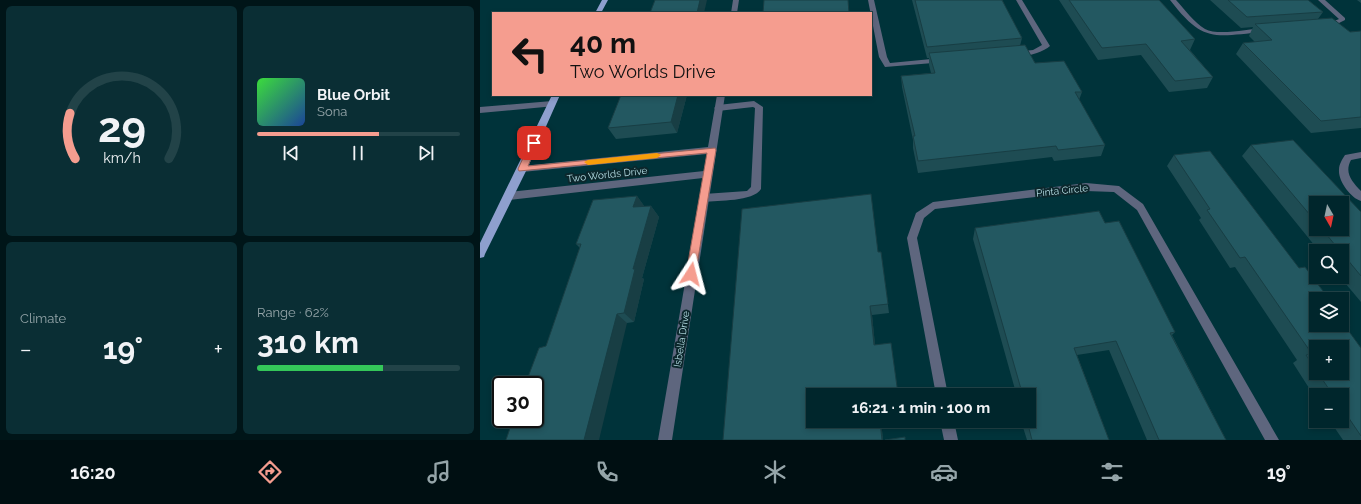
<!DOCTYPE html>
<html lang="en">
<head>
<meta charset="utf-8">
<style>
  :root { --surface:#00262c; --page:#0a2e34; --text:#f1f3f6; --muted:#95a5a9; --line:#224348; --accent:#f59d8f }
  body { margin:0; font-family:Raleway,sans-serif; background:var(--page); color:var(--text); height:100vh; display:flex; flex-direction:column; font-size:15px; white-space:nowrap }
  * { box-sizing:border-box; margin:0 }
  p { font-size:13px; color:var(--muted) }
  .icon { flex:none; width:22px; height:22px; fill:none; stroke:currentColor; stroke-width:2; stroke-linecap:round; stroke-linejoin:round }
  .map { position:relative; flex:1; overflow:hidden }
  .side { display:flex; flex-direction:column; gap:6px; padding:6px; background:#001518; width:480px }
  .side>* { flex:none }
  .top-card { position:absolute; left:12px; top:12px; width:380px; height:84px; border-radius:0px; box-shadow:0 2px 6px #0003,0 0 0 1px var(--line); background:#f59d8f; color:#111; overflow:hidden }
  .needle { width:26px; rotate:171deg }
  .fabs { position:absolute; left:829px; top:196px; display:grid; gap:8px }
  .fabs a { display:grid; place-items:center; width:40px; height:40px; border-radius:0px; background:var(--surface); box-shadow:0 2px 6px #0003,0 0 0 1px var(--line); font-size:20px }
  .speed { position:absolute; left:12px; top:376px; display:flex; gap:8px; font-size:20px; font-weight:700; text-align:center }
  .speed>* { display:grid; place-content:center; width:52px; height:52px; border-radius:50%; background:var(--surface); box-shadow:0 2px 6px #0003,0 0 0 1px var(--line); line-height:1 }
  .speed .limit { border:2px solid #111; border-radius:6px; background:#fff; color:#111 }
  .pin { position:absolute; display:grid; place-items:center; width:34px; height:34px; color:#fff; margin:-17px; border-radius:8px; box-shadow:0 2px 6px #0006 }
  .me { position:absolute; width:44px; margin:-22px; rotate:9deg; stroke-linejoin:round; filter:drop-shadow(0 0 3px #0008) }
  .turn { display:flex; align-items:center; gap:14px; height:84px; padding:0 12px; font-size:18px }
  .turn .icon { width:52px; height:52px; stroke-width:2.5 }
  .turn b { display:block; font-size:28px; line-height:34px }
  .big { font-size:30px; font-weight:700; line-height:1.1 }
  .side .card { flex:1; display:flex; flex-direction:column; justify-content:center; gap:6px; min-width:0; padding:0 14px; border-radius:6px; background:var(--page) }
  .side .dial { align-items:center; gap:0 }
  .dial svg { height:104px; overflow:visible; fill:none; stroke:var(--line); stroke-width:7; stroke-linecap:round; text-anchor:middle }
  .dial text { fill:var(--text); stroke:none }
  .song { display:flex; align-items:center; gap:12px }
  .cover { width:48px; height:48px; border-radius:6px; background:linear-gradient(135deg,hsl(120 70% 55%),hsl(220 70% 35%)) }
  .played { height:4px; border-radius:2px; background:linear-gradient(90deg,var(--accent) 60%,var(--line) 60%) }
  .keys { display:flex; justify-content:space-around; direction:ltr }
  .heat { display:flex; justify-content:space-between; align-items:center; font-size:22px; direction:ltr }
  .charge { height:6px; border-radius:3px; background:linear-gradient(90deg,#34c759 62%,var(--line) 0) }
  .side .tiles { flex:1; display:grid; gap:6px; grid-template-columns:repeat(2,1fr) }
  .trip { position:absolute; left:326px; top:388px; width:230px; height:40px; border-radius:0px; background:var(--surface); box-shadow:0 2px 6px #0003,0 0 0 1px var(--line); font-weight:700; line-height:40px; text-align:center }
  .tab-bar { display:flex; height:64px; justify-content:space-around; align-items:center; background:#000f12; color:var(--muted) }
  .tab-bar .icon { width:28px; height:28px }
  .tab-bar .active { color:var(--accent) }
  .tab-bar b { font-size:18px; color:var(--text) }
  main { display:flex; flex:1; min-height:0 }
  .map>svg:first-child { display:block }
</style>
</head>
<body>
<main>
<section class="side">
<div class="tiles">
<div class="card dial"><svg viewBox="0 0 100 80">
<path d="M14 69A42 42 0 1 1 86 69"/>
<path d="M14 69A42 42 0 0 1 10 34" stroke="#f59d8f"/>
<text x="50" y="56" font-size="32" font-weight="700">29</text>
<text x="50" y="72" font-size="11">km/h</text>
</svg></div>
<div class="card">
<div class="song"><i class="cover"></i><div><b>Blue Orbit</b><p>Sona</p></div></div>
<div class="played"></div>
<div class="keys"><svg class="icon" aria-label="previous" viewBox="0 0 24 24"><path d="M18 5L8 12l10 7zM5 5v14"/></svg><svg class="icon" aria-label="pause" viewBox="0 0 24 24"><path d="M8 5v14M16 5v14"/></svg><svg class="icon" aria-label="next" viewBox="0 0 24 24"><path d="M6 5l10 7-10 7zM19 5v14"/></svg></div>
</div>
<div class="card"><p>Climate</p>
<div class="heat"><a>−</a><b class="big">19°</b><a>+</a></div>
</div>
<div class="card"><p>Range · 62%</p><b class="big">310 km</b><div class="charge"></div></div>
</div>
</section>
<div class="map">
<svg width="881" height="440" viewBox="0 0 881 440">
  <rect width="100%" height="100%" fill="#00333a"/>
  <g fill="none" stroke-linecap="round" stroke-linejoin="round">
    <path fill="#5e667e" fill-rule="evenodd" d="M274,101L283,107L281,189C273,202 238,200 224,202L221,201L219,198L221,195L224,194L267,191L271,187L275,108L273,107L238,111L234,108L238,105Z"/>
    <path fill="#5e667e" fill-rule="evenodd" d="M253,0H259L257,13H251Z
      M388,0H394L407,57L410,63L462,58H465V62L405,67L399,57Z
      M536,0H542L570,46C562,53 540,60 531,54L535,52L553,50L562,45Z
      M690,0H696C705,10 714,22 725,29C738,36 769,29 784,28L787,30L784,32C734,36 724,44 690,0Z
      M838,0H845L865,18V20L853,26H843V24L850,23L859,19Z
      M237,95H245L192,440H178L223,178L29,200L26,199L24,196L26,193L29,192L224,171L227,154L42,172L37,169L42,166L228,147Z
      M72,101L75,102V106L0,113V107Z
      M881,152V158L871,160C864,173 872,182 881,191V201C871,198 858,181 859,170C859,164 862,160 865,155Z
      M606,183L639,186L663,204L799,440H785L657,210L634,192L606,191L455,209L444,218L437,238L468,395H456L427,238L436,213L453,202Z
      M460,421H474L478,440H464Z"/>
    <path fill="#8e9fce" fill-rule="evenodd" d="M122,0H128L121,13H115Z
      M72,95H80L47,169L5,254L4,257L0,258V243Z"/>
  </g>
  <path fill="#1e4c53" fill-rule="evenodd" d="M432,0H522L542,38L540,46L555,63L602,92L599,100L625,145L621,156L574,161L572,157L438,173L433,148V140L422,87L421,76L451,73L449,65V58H447Z
    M579,0H679L715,39L710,50L733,77L727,88L689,92L661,55L618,60Z
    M730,0H828L843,12L838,19L870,32L881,31V128L831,133L756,54L763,43L775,42L769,36L773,27L761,28Z
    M877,0H881V3Z
    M207,95L197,133L136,139L128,128Z
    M771,145L881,212V302L860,277H862V251H839L762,156ZM836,203L862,229H836Z
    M694,155L819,268L870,326L866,328L881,348V440H863L850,421H862V395H836V399L813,363L817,360L755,267L750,268L719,220L721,218L687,166ZM836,347L862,373H836Z
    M157,196L164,206H171L179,217L162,278L164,279L154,322L147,323L66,346L100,248L96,244Z
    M625,223L695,332L692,335L746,440H667L629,350L597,355L629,440H547L541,421H549V395H535L536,393L493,239L495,228Z
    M398,252H401L409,313L392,315L395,345L411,343L418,395H333L401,421L403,440H243Z"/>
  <path fill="#183e44" d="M220,0H227L224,13H217Z
    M198,95H207L197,133L191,122Z
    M157,196L165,207H153Z
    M171,206L179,217L162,278L164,279L154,322L144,313L153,269Z
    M390,306L392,315L396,354L394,345Z
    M137,314L147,323L119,440H104Z
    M400,421H401L403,440H402Z"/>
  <path fill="#235861" stroke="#183e44" d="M175,0H220L217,13H170Z
    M284,0H368L369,13H283Z
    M435,0H522L542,38L447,47Z
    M589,0H679L715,39L701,41L733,77L695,81L666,44L622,48Z
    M748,0H828L843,12L767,17Z
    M852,18L870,32L881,31V117L841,121L763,43L792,40L775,24Z
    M545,45L555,63L584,61L602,92H595L625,145L578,150L576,146L438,161L433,136H435L421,76L455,73L449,53Z
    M141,95H198L191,122L128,128Z
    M813,140L881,212V276L862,253V251H860L842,229H862V203H836V222L771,145Z
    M730,151L819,268L825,267L849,299H836V325H862V315L870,326H865L881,348V436L862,408V395H853L838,373H862V347H836V370L826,355L832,354L765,257L760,258L727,210L730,209L694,155Z
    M391,194L398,252H401L408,304L390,306L394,345L411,343L418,394L412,395H333V421H400L402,440H243L262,209Z
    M157,196L153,207L171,206L153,269H155L144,313L137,314L104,440H26L33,419H55V385H45L59,348L66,346L101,244H96L113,200Z
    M619,211L625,223L639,221L695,332L690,333L746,440H679L636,341L594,348L629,440H552L547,421H549V395H540L538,389H541L495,228Z
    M425,437V440H405Z"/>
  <path fill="#f59d8f" stroke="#9f665d" d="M54,140L58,143L48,166L235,148L236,150L215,277L211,278L208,277L206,274L227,153L39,171L38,169L50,143Z"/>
  <path fill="#f59e0b" d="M177,153L181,155L177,158L108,165L104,162L108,160Z"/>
  <g text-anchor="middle" stroke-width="4" stroke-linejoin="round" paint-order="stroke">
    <g font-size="10" fill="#b7dfe6" stroke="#0c272c">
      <text transform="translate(127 174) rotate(-6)" y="4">Two Worlds Drive</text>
      <text transform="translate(582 190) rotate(-6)" y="4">Pinta Circle</text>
      <text transform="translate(201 339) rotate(-81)" y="4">Isbella Drive</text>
    </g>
  </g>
</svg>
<div class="fabs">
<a><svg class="needle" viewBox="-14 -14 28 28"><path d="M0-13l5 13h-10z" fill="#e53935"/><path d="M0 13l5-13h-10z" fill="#95a5a9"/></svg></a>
<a><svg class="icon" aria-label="search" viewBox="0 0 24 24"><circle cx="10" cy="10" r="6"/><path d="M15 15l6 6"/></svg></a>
<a><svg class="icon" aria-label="layers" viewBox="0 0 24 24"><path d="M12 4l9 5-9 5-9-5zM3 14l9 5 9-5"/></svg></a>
<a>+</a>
<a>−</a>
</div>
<div class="speed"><div class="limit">30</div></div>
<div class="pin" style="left:54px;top:143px;background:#d93025"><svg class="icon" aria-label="arrive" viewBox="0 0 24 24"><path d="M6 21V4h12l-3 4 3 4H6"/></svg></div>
<svg class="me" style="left:211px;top:274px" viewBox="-20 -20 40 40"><path d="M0-17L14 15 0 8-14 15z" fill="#f59d8f" stroke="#fff" stroke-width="4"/></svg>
<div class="trip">16:21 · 1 min · 100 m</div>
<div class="top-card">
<div class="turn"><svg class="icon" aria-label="left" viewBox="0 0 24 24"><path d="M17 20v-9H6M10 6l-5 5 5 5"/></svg><div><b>40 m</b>Two Worlds Drive</div></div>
</div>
</div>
</main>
<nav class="tab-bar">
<b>16:20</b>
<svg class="icon active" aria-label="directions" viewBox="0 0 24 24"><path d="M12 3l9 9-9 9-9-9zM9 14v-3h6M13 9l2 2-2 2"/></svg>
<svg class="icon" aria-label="music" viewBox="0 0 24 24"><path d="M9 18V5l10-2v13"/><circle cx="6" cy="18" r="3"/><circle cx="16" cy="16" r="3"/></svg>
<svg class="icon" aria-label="phone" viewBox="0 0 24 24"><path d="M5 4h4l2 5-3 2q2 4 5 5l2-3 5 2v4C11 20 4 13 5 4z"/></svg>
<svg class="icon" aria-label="climate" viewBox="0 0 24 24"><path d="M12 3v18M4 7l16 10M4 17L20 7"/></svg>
<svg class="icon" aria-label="car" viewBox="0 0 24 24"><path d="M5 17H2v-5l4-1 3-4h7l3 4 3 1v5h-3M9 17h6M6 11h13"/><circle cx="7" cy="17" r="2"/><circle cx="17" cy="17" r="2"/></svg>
<svg class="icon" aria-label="filters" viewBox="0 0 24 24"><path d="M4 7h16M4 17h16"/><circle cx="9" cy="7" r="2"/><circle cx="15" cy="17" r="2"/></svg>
<b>19°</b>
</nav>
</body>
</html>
